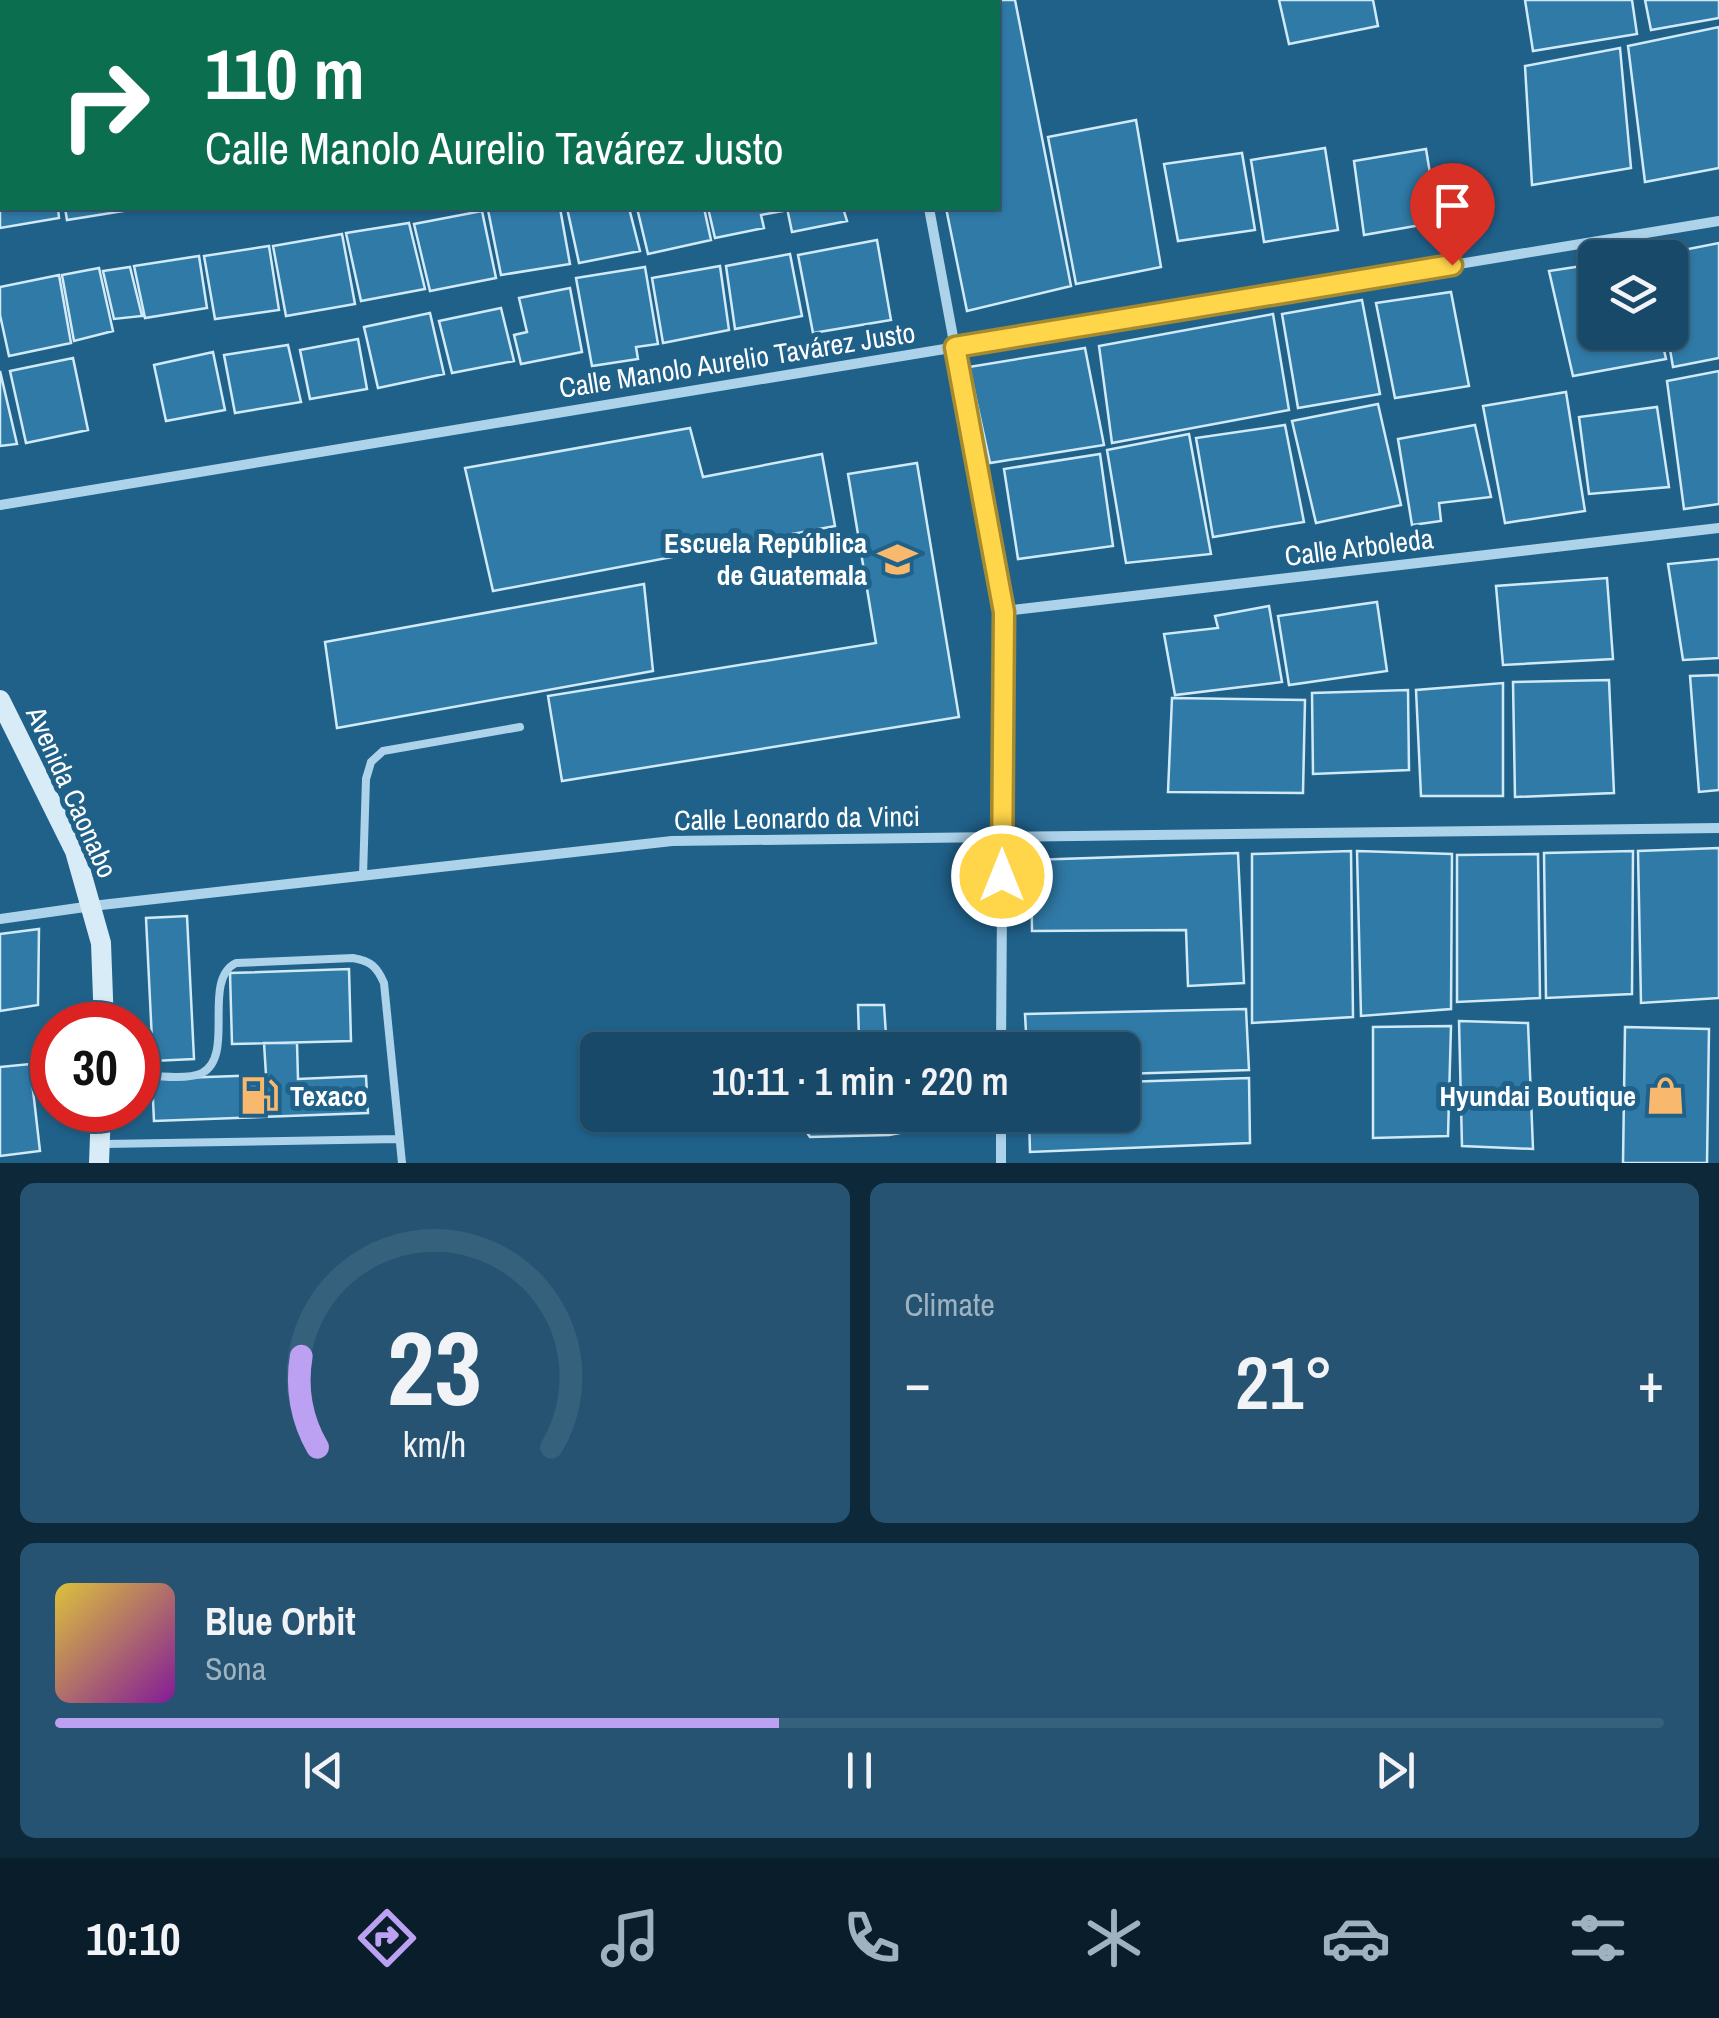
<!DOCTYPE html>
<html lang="en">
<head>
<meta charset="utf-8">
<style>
  :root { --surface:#184968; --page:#255371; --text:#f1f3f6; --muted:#9fb2c0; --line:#36617c; --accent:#bca0f2 }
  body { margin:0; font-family:"Archivo Narrow",sans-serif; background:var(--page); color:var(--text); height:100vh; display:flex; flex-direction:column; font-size:38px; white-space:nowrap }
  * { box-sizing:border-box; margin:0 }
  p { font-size:32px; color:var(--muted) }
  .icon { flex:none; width:55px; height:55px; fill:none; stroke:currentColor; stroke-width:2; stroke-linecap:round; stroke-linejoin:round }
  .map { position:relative; height:1163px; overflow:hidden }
  .sheet { display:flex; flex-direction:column; gap:20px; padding:20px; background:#0d2839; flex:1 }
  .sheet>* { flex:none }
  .banner { position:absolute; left:0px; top:0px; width:1000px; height:210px; box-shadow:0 2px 8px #0004,0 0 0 2px var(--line); background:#0b6e4f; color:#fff; overflow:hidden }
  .fabs { position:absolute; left:1578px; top:240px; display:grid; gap:20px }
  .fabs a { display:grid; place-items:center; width:110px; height:110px; border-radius:15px; background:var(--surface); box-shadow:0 2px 8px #0004,0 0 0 2px var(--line); font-size:50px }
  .speed { position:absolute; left:30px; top:1002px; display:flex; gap:20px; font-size:50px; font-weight:700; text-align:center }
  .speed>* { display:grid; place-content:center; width:130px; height:130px; border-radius:50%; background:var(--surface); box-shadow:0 2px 8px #0004,0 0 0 2px var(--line); line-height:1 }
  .speed .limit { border:15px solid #d22; background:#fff; color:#111 }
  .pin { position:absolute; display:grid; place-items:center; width:85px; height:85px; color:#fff; margin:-102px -42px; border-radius:50% 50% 50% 0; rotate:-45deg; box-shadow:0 0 10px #0007 }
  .pin .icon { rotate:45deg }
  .me { position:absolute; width:110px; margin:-55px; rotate:0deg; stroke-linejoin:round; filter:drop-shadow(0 0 8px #0008) }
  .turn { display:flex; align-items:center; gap:35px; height:210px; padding:0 40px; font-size:45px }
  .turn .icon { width:130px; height:130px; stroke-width:2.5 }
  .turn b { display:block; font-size:70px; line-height:85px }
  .big { font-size:75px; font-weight:600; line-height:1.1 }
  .sheet .widget { flex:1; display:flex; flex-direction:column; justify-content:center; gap:15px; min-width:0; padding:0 35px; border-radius:15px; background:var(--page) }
  .sheet .dial { align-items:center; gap:0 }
  .dial svg { height:260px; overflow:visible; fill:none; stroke:var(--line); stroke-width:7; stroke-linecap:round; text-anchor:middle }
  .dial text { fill:var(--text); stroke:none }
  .song { display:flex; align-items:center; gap:30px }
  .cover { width:120px; height:120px; border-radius:15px; background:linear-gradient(135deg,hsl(50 70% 55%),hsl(290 70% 35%)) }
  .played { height:10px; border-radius:5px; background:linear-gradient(90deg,var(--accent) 45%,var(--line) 45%) }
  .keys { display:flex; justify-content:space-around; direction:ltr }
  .heat { display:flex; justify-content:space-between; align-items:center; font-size:55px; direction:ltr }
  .sheet .tiles { flex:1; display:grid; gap:20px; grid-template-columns:1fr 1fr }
  .widget:last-child { grid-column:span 2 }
  .trip { position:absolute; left:580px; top:1032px; width:560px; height:100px; border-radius:15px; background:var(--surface); box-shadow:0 2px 8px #0004,0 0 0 2px var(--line); font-weight:600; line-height:100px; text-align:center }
  .tab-bar { display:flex; height:160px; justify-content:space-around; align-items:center; background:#0a1d2a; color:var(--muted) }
  .tab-bar .icon { width:70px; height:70px }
  .tab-bar .on { color:var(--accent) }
  .tab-bar b { font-size:45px; color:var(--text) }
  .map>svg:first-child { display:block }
</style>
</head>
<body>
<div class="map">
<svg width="1719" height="1163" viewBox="0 0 1719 1163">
  <rect width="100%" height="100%" fill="#20618a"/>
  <path fill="#307aa7" stroke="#d1eaf8" stroke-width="2.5" d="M905,0H1015L1071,286L967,311L946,208H998V2H906Z
    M1279,0H1373L1378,26L1289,44Z
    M1525,0H1632L1637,34L1533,51Z
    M1645,0H1719V18L1651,30Z
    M1719,27V168L1645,182L1628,46Z
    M1620,48L1631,168L1532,185L1525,66Z
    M1136,120L1161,267L1076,284L1048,137Z
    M0,121H2V208H58L59,218L0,228Z
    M1325,148L1338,230L1264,242L1251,160Z
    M1426,149L1438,222L1364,235L1354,161Z
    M1242,153L1255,230L1178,241L1164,164Z
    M65,208H130V210L67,220Z
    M500,208H560L570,264L501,275L488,210Z
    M567,208H629L640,251L579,263Z
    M637,208H704L711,240L648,254Z
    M708,208H782L783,211L761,215L764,228L715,238Z
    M787,208H843L847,221L792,232Z
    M482,211L496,278L430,291L414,224Z
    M409,223L425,289L361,301L346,233Z
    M342,234L355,304L286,316L273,246Z
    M877,240L891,320L813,333L798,255Z
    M1719,243V358L1673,367L1667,332H1670V258L1653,256Z
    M269,246L279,310L215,319L204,256Z
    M790,254L802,316L735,329L726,266Z
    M199,256L207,308L145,318L134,266Z
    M1595,264V332H1660L1666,359L1573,376L1549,271Z
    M720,266L729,330L663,343L652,278Z
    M130,267L142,316L114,319L103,271Z
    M645,267L658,344L636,347L638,359L592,366L576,278Z
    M99,268L113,331L74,341L62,275Z
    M59,275L71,343L9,356L0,315V287Z
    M570,288L582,352L521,364L514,335L527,332L519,298Z
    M1451,292L1469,386L1395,398L1376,303Z
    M1362,300L1380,394L1298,408L1282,314Z
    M501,308L514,361L452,373L439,321Z
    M430,313L444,374L378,388L364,327Z
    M1273,314L1289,410L1112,443L1099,346Z
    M358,339L367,389L310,399L300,350Z
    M288,345L301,402L235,413L224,355Z
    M1085,348L1104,445L990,463L969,367Z
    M213,352L225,410L166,421L154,365Z
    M73,358L88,430L26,443L10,371Z
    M0,371L17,444L0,446Z
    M1719,371V504L1684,509L1667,381Z
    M1566,392L1585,511L1505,523L1483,406Z
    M1378,404L1401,505L1316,523L1292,421Z
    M1657,407L1669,487L1589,494L1579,417Z
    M1285,425L1304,522L1213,537L1196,438Z
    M1475,425L1491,497L1439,503L1441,521L1412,525L1398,439Z
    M690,428L703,477L822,454L835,526L493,591L465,468Z
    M1189,434L1211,554L1126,563L1107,450Z
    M1100,454L1113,546L1018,559L1004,469Z
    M917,463L959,717L562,781L548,696L876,643L848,474Z
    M1719,559V658L1683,660L1668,564Z
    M1607,578L1613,659L1503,665L1496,586Z
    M644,584L653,671L337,728L325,642Z
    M1377,602L1387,671L1289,685L1278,616Z
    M1269,606L1282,682L1175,695L1164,634L1218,628L1215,616Z
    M1719,675V790L1699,792L1690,676Z
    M1609,680L1614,793L1515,797L1513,682Z
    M1503,683V796H1421L1416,690Z
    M1408,690L1409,770L1313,774L1312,693Z
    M1172,698L1305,700L1303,793L1168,792Z
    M1719,848V998L1641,1003L1638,851Z
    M1351,851L1353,1017L1252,1023V854Z
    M1357,851L1452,854L1451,1009L1361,1016Z
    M1633,851L1632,994L1546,998L1544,853Z
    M1238,853L1244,983L1188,986L1186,930L1032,931L1031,860Z
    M1538,854L1540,998L1457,1002V855Z
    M187,916L194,1059L153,1061L146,918Z
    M39,929L38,1005L0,1011V934Z
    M349,969L351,1041L232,1044L230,973Z
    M858,1005H884L887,1050H793V1040L859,1039Z
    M1246,1009L1249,1070L1122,1074V1050H1027L1025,1014Z
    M1459,1021L1528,1023L1533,1149L1462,1146Z
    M1451,1026L1448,1136L1373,1138V1027Z
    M1625,1027L1709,1029L1707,1163H1623Z
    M264,1043H297L298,1079L366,1076L368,1113L154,1121L152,1079L266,1075Z
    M30,1064L40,1151L0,1156V1067Z
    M1249,1078L1250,1143L1030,1152L1029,1115H1122V1082Z
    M795,1115H915L916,1130L889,1135L810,1137Z"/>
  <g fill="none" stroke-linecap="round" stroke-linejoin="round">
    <path stroke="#add3eb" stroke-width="8" d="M363,876L366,779L371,762L383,751L520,727
      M138,1075C154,1076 188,1080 202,1073C236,1055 201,980 236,963L353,958C371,961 377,967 384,983L402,1163
      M104,1144L399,1139"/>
    <path stroke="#add3eb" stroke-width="10" d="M889,0L890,2
      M929,208L1004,611L1001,1050
      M0,505L1719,221
      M1004,611L1719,528
      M0,919L92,906L672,841L1719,828
      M1001,1115V1163"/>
    <path stroke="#d8ecf8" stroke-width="20" d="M405,0V2
      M215,2L233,0
      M562,2L578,0
      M0,32H2
      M0,94L2,93
      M0,700L75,851L101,943L104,1025
      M99,1163L101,1110"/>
  </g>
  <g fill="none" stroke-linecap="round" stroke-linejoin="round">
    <defs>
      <path id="route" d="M1002,876L1004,612L955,347L1452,265"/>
    </defs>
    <use href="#route" stroke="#a68a30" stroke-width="25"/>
    <use href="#route" stroke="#ffd54a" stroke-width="18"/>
  </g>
  <defs>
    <symbol id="university-bare" viewBox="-9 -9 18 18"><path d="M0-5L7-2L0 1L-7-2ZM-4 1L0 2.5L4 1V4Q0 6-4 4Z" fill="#f8b86d" stroke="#20618a" stroke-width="2.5" paint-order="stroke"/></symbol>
    <symbol id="fuel-bare" viewBox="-9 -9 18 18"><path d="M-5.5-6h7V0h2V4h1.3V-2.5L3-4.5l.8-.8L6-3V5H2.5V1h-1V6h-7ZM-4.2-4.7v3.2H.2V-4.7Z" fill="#f8b86d" stroke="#20618a" stroke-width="2.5" paint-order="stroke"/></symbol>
    <symbol id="shop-bare" viewBox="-9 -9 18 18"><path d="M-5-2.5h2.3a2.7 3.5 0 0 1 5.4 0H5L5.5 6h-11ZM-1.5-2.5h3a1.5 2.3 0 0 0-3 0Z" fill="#f8b86d" stroke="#20618a" stroke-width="2.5" paint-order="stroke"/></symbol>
  </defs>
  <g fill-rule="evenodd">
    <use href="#university-bare" x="870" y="532" width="55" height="55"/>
    <use href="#fuel-bare" x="232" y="1068" width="55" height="55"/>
    <use href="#shop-bare" x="1638" y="1068" width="55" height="55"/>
  </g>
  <g text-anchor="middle" stroke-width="10" stroke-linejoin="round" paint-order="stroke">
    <g font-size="28" fill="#fff" stroke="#20618a">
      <text transform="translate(737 360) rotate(-9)" y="10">Calle Manolo Aurelio Tavárez Justo</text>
      <text transform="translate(1359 547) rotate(-7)" y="10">Calle Arboleda</text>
      <text transform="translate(72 792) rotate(66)" y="10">Avenida Caonabo</text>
      <text transform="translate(797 818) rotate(-1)" y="10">Calle Leonardo da Vinci</text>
    </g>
    <g font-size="28" font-weight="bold" fill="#fff" stroke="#20618a" text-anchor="end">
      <text x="867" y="553">Escuela República<tspan x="867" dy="32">de Guatemala</tspan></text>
      <text x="290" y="1106" text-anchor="start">Texaco</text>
      <text x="1636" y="1106">Hyundai Boutique</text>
    </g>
  </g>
</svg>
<div class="fabs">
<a><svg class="icon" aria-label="layers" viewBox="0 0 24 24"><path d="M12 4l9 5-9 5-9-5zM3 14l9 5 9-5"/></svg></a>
</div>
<div class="speed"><div class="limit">30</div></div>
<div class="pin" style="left:1452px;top:265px;background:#d93025"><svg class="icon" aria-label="arrive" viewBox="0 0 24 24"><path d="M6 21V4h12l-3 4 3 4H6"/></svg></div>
<svg class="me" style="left:1002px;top:876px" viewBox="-20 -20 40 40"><circle r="17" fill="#ffd54a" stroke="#fff" stroke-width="3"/><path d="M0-11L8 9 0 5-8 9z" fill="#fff"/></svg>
<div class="trip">10:11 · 1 min · 220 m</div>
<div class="banner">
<div class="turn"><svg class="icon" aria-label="right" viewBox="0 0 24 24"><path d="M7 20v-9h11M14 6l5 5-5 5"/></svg><div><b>110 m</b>Calle Manolo Aurelio Tavárez Justo</div></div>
</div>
</div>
<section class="sheet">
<div class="tiles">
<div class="widget dial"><svg viewBox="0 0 100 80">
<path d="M14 69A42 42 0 1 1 86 69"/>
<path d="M14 69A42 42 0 0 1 9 41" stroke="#bca0f2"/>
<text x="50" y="56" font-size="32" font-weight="700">23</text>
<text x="50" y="72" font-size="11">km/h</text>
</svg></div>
<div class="widget"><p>Climate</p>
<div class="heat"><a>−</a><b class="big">21°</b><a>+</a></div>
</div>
<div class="widget">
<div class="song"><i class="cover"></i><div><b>Blue Orbit</b><p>Sona</p></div></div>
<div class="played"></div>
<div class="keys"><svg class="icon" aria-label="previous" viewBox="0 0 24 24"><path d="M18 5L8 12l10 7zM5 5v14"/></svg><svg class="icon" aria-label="pause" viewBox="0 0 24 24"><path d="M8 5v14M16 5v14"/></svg><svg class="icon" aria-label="next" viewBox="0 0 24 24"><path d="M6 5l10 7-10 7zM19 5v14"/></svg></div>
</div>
</div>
</section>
<nav class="tab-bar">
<b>10:10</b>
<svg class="icon on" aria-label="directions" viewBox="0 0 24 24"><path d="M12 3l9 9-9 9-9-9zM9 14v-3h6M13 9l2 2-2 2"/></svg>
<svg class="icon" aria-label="music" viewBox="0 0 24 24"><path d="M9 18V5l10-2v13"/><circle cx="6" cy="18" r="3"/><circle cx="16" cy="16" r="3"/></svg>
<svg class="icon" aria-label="phone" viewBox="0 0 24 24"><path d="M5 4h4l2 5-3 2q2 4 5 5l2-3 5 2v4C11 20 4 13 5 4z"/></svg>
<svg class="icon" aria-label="climate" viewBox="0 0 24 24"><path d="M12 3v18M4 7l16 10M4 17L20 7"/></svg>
<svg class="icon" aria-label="car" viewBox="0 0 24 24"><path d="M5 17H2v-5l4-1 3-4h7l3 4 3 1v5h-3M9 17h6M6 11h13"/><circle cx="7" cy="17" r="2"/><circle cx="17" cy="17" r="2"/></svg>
<svg class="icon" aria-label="filters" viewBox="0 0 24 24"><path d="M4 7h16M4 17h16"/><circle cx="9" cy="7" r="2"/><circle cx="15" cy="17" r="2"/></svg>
</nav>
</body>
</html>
